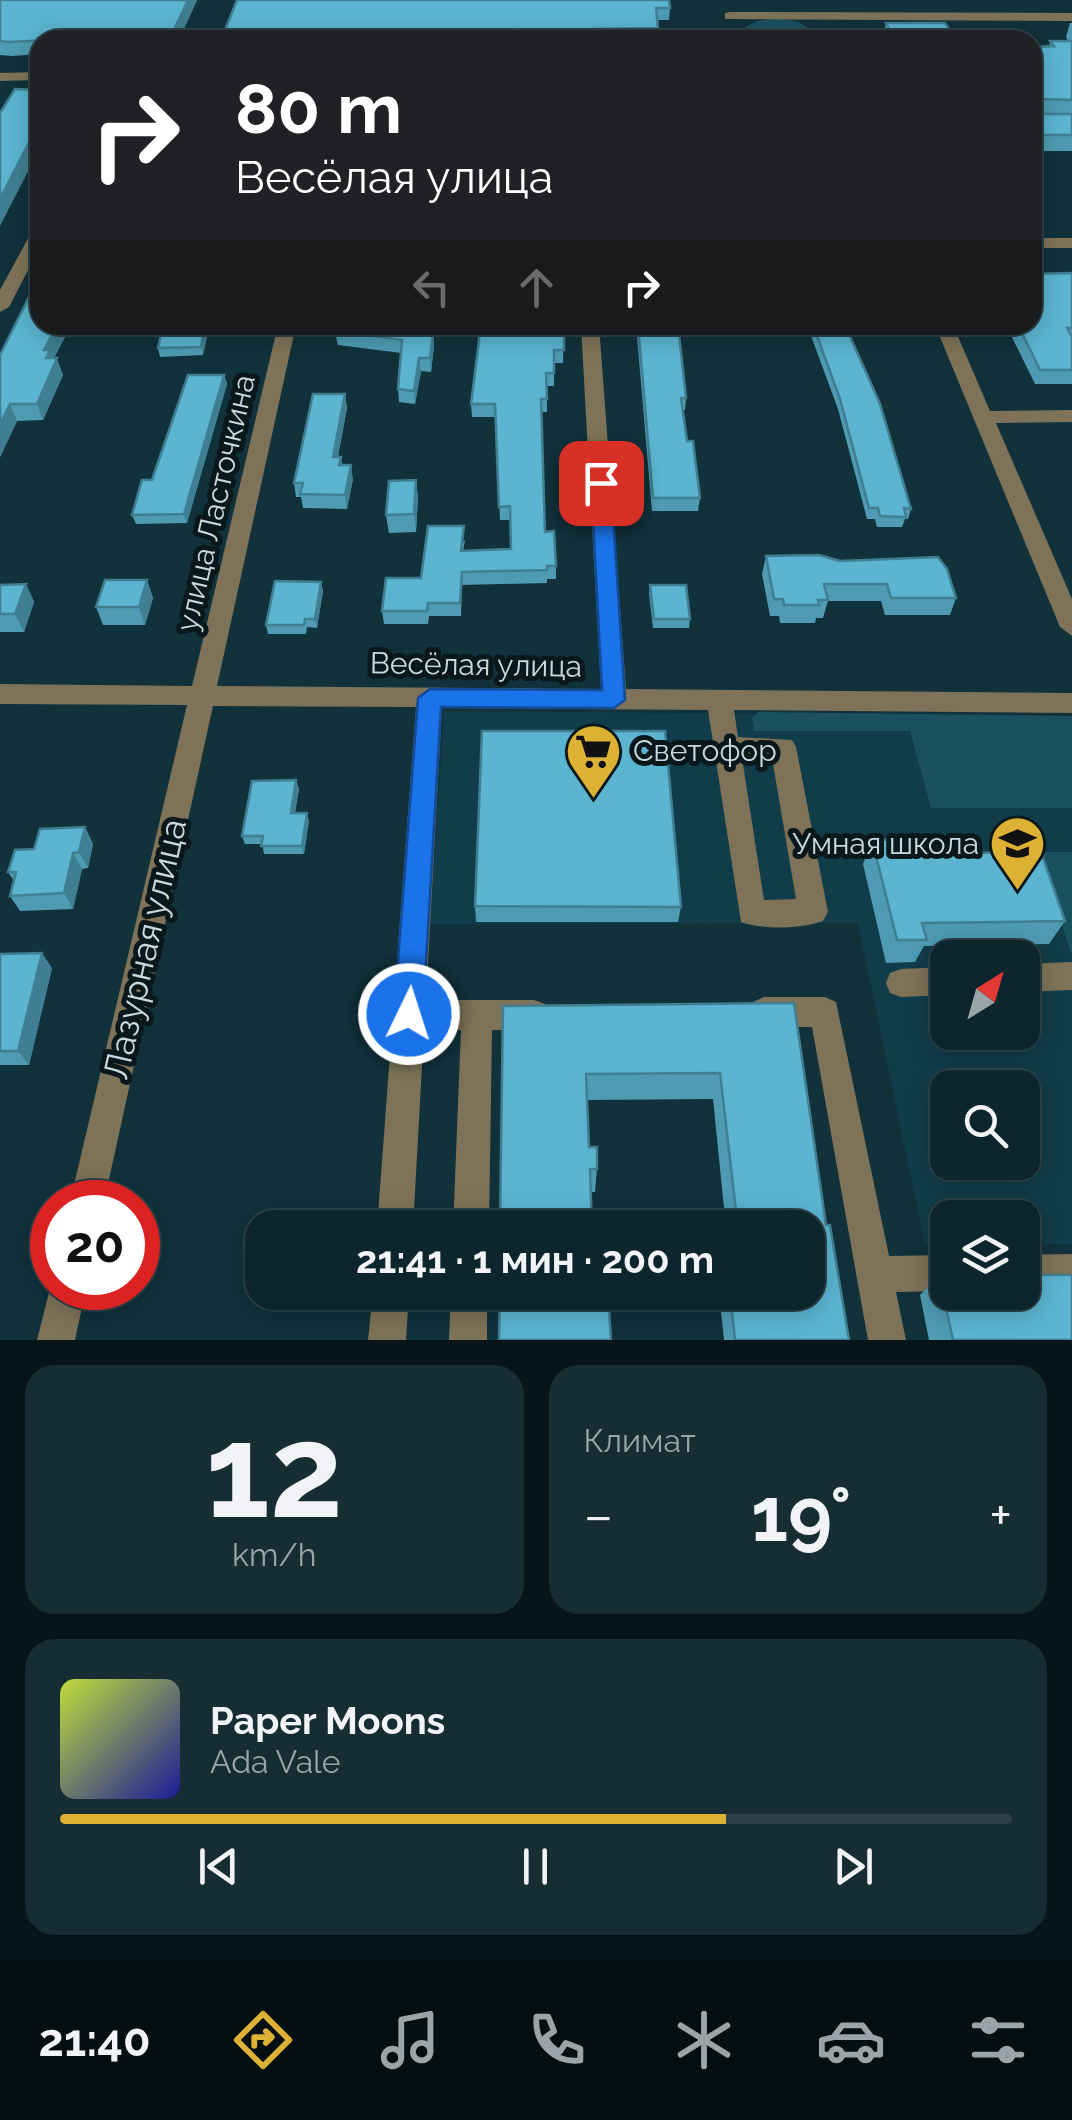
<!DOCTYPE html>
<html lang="ru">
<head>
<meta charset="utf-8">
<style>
  :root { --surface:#0d252c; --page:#162d34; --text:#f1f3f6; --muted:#9aa5a9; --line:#2d4248; --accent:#ddb133 }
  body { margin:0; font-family:Raleway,sans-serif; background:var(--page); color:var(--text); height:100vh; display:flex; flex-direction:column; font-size:38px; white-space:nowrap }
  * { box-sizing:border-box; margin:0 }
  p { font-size:32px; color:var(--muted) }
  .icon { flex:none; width:55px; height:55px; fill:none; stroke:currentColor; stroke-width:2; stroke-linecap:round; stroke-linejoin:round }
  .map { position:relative; height:1340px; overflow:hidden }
  .side { display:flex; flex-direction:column; gap:25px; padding:25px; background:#071418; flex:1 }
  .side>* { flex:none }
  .hud { position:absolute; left:30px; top:30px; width:1012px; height:305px; border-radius:30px; box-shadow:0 5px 25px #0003,0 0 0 2px var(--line); background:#202124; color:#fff; overflow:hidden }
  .needle { width:65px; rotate:37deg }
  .fabs { position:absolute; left:930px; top:940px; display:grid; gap:20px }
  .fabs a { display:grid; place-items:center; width:110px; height:110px; border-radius:20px; background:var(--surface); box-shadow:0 5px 25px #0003,0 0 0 2px var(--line); font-size:50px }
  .speed { position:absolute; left:30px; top:1180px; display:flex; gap:20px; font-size:50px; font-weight:700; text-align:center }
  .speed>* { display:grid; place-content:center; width:130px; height:130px; border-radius:50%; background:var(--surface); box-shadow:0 5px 25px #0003,0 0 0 2px var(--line); line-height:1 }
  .speed .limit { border:15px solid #d22; background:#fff; color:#111 }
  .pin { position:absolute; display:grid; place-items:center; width:85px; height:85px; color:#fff; margin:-42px; border-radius:20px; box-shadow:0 5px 15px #0006 }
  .me { position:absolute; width:110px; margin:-55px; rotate:4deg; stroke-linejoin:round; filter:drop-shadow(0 0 8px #0008) }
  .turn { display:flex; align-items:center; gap:35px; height:210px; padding:0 40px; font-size:45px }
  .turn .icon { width:130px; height:130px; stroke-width:2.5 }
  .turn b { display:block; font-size:70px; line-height:85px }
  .lanes { display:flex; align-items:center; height:95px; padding:0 40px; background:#0003; justify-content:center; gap:50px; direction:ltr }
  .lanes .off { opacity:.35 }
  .big { font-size:75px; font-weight:700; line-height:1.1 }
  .side .card { flex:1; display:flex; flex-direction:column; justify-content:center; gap:15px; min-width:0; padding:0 35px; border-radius:30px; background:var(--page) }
  .side .dial { align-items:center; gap:0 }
  .dial b { font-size:130px; line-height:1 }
  .song { display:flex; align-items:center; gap:30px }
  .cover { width:120px; height:120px; border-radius:15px; background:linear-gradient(135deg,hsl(70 70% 55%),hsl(240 70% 35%)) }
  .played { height:10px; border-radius:5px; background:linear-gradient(90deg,var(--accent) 70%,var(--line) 70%) }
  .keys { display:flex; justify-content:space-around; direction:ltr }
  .heat { display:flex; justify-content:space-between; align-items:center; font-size:55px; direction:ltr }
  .side .tiles { flex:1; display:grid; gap:25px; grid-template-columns:1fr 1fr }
  .card:last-child { grid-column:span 2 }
  .trip { position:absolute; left:245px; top:1210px; width:580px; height:100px; border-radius:30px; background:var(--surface); box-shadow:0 5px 25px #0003,0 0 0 2px var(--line); font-weight:700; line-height:100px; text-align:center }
  .dock { display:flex; height:160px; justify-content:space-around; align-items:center; background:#050f12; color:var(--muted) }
  .dock .icon { width:70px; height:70px }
  .dock .selected { color:var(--accent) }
  .dock b { font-size:45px; color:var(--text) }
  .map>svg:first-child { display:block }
</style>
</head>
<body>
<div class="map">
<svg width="1072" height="1340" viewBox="0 0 1072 1340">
  <rect width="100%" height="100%" fill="#11313b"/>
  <path fill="#113c49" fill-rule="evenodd" d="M444,711L1072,716V852L1038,853L1072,956V1244H1023L1022,1218H948L947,1244L925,1245L858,923L430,924ZM948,958H1022V1032H948ZM948,1088H1022V1162H948Z"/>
  <path fill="#1b505f" d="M758,21C779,17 808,17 816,40H746L745,27Z
    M758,712L1072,716V808H931L910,731H754L752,719Z
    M1038,852H1072V956Z"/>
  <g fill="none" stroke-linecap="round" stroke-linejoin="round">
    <path fill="#7e7358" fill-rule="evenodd" d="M730,12L1072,13V21L725,19V13Z
      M40,72V80L0,81V73Z
      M40,226V247L9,307L0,312V290L32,231Z
      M1032,238H1072V248H1032Z
      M278,325H296L217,686L601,689L581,325H599L626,689L1072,693V713L734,710L738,737L792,740L796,747L828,912L823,921C802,929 762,930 741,922L708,710L442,708L426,1000H534L545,1004L550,1015L545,1026L534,1030H492L489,1228H453L461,1030H424L413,1228H377L416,707L213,706L104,1202H70L187,705L0,704V684L192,686ZM742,758H772L796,899L764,900Z
      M935,325H953L990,411L1072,410V422L996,423L1072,599V636L1060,627Z
      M1072,962V990L1022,992V964Z
      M948,967V995L901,997L890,993L886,983L890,973L901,969Z
      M764,997H825L836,1002L889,1256L948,1255V1291L896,1292L906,1340H868L812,1027H764L753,1022L748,1012L753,1002Z
      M1072,1254V1290L1022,1291V1255Z
      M52,1281V1288H86L75,1340H37Z
      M373,1292H409L406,1340H368Z
      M451,1292H487V1340H449Z"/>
  </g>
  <path fill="#4e9bb3" d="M0,0H197L179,40H40V54L12,56L0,55Z
    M237,0L670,8L669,20H657V39L224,40L223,35Z
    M886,23L956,40H884L883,37Z
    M1070,23H1072V151H1032V47L1049,46L1050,41H1068L1066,37Z
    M1072,273V384H1035L1006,325H1032Z
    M206,325L208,332L203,355L160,357L158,348Z
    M333,325H427V333H433L434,346L431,372L421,371L415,404L399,402L398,389L401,353L338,345Z
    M564,325L563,363H554V386H547V412H541L545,532L556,566V579H547V583L462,585L461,616H429L428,624H384L382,611L465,540L463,551L511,549L510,520H500L495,417H472L471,404L509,332Z
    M636,325H678L686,398L685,410H683L687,441L700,498L698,511H652Z
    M807,325H845L911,509L908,519H905L902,527H877L875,519H867L838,409Z
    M64,329L66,335L54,358L63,375L43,420L17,421L0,457V355Z
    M224,375L227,384L187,523L136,524L132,515L152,480Z
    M345,394L347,408L338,457H341L342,465L353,479L347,509L303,508L301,497H296L294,483Z
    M416,480L418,498L416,532L389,533L386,515Z
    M766,556L956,598L950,615H885L881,601H828L823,618H816L815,623H780L779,616H770L762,574Z
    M147,580L153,598L145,625H103L96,607Z
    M321,582L323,591L317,628L307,627L306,634H268L266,625Z
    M26,584L34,602L24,632H0V585Z
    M650,585L690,619L689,628H653L649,594Z
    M296,780L299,789L295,813L309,821L304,854H264L262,844H245L242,836Z
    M85,827L93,844L88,868L82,869L73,909L20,911L10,896L14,881L8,872L34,849Z
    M872,840L910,854L1065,921L1049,944L924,946L915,962L886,963L863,864Z
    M475,906L681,907L678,922H476Z
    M0,954L52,968L29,1065H0Z
    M794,1003L826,1225L849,1340H724L720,1302L725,1292H808V1228H726L713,1099L587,1100L589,1147L597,1169L595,1192H591L503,1006Z
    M939,1276L1072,1340H929L920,1295Z"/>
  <path fill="#407e92" d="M188,0H197L179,40H173L172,34Z
    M40,121V148L0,226V199Z
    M57,325H66L64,329L66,335L53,360L57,358L63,375L43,420L37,404L44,350Z
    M206,325L208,332L203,355L201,347Z
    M433,333L434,346L431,372L430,358Z
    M419,358L421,371L415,404L414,391Z
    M224,375L227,384L187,523L184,514Z
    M345,394L347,408L335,471L333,457Z
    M10,404L17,421L0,457V425Z
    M351,465L353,479L347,509L345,495Z
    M416,480L418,498L416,532L414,514Z
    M147,580L153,598L145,625L139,607Z
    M321,582L323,591L317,628L315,619Z
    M26,584L34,602L24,632L15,614Z
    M296,780L299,789L293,821L291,813Z
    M307,813L309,821L304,854L302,846Z
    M85,827L93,844L88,868L79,852Z
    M73,853L82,869L73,909L64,893Z
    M42,953L52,968L29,1065L18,1051Z"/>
  <path fill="#5bb4d0" stroke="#407e92" stroke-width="2.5" d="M0,0H188L172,34L8,42L0,41Z
    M237,0H669L670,8H656L658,28L594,29V32L518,29V35H223Z
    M886,23H945L956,40H895Z
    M1050,41H1072V100L1037,99L1033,111L1037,114H1072V135H1032V47L1054,46Z
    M15,89L40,90V121L0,199V113Z
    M1072,273V328H1067L1072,337V370H1040L1018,325H1032V274Z
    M39,277L40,325H57L44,350H50L46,358H57L37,404H10L0,425V355Z
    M163,325H205L201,347L158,348Z
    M336,325H425L424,333H433L430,358H419L414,391L398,389L402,340L336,331Z
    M509,325H564V350H554V373H546L547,399H541L545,532L554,531L556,566H547V570L462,572L460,603H428L427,611H382L386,578H421L428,526H464L461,551L511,549L510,506L499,507L495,404H471L480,332H509Z
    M638,325H678L686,398H681L687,441H693L700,498H653Z
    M813,325H845L880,404L911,509L904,508L906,517L880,516L878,508H869L840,399Z
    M188,375H224L184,514L132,515L142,480H152Z
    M313,394H345L333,457H341L339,465H351L345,495L300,494L303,483H294Z
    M416,480L414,514L386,515L389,481Z
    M819,555L840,561L938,557L947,569L956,598H891L887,584H824L828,600H818L819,605H784L783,599H774L766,556Z
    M105,580H147L139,607H96Z
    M275,581L321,582L315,619H305L304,625H266Z
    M26,584L15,614H0V585Z
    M650,585H686L690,619H654Z
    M482,731H665L681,907L475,906Z
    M296,780L291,813H307L302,846H261L263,836H242L252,781Z
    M85,827L79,852L73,853L64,893L10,896L16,872H8L15,850L34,849L40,829Z
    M906,839L910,854L1041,852L1065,921L922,923L927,940H897L872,840Z
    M42,953L18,1051H0V954Z
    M794,1003L826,1225H830L849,1340H735L730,1292H808V1228H738L720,1073L586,1074L589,1147H597V1169H590L592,1228H500L503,1006Z
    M1022,1275H1072V1340H953L939,1276H948V1292H1022Z
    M500,1292H608L611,1340H499Z"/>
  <path fill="#1a73e8" stroke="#114b97" stroke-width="2.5" d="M601,477L611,483L625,700L614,708L441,707L423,1014L419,1024L409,1028L399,1024L394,1014L418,698L430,689L602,690L591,483Z"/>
  <defs>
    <symbol id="supermarket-pin" viewBox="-11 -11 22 30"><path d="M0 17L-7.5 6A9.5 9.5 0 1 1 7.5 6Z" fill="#ddb133" stroke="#0a171b"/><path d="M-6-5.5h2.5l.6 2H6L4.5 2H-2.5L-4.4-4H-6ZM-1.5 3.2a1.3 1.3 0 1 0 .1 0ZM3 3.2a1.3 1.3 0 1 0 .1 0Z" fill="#111"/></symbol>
    <symbol id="school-pin" viewBox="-11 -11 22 30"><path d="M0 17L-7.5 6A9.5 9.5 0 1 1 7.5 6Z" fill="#ddb133" stroke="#0a171b"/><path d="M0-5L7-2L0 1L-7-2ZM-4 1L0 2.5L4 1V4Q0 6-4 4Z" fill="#111"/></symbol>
  </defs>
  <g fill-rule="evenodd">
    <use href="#supermarket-pin" x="562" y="720" width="63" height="86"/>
    <use href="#school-pin" x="986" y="812" width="63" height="86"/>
  </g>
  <g text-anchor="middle" stroke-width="10" stroke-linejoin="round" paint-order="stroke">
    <g font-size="30" fill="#c8d9df" stroke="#0a171b">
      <text transform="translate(216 503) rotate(-77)" y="10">улица Ласточкина</text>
      <text transform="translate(476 665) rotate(1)" y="10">Весёлая улица</text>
    </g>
    <g font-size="30" fill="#c8d9df" stroke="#0a171b" text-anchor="start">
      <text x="633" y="761">Светофор</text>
      <text x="979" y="854" text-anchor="end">Умная школа</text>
    </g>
    <g font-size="35" fill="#c8d9df" stroke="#0a171b">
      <text transform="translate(145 949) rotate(-77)" y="12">Лазурная улица</text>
    </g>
  </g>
</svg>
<div class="fabs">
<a><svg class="needle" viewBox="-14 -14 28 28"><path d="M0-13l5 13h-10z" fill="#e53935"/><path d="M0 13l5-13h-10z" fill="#9aa5a9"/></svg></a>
<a><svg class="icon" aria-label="search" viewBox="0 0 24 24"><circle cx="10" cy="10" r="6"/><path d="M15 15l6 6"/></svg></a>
<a><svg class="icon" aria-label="layers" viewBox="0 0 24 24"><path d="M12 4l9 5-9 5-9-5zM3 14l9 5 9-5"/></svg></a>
</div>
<div class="speed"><div class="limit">20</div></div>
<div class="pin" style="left:601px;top:483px;background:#d93025"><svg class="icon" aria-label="arrive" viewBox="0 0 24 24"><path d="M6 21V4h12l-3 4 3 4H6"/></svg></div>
<svg class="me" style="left:409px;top:1014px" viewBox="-20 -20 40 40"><circle r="17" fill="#1a73e8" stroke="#fff" stroke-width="3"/><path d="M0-11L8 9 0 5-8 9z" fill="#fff"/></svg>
<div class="trip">21:41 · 1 мин · 200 m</div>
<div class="hud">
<div class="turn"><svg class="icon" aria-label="right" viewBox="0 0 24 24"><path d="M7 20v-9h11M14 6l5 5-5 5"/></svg><div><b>80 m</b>Весёлая улица</div></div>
<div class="lanes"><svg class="icon off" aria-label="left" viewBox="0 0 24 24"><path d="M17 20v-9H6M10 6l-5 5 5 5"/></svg><svg class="icon off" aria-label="ahead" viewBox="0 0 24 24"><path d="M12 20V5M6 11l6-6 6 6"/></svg><svg class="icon" aria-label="right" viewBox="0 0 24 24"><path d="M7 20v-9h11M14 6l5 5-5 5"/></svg></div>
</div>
</div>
<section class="side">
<div class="tiles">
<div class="card dial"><b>12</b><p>km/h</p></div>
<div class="card"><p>Климат</p>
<div class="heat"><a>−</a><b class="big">19°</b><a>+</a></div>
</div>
<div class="card">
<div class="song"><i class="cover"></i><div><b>Paper Moons</b><p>Ada Vale</p></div></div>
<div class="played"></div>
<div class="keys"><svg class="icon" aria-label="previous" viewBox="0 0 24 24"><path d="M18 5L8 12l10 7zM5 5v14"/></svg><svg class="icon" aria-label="pause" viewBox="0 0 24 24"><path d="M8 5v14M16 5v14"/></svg><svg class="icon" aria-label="next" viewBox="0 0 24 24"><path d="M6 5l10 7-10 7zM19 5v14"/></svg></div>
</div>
</div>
</section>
<nav class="dock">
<b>21:40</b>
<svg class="icon selected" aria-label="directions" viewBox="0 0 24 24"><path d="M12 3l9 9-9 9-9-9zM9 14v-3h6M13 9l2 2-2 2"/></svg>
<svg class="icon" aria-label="music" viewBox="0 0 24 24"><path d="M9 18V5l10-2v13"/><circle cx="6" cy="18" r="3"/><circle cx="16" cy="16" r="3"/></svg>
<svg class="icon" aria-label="phone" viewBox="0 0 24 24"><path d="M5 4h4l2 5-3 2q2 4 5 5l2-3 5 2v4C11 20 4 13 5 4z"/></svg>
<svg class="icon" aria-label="climate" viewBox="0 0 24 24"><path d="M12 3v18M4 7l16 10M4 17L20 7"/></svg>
<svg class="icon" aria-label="car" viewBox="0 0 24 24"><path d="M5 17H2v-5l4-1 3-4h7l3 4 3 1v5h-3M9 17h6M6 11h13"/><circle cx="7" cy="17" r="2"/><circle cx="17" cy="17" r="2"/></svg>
<svg class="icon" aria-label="filters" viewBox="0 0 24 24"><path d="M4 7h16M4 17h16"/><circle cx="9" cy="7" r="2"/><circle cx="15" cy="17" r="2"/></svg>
</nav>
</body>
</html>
